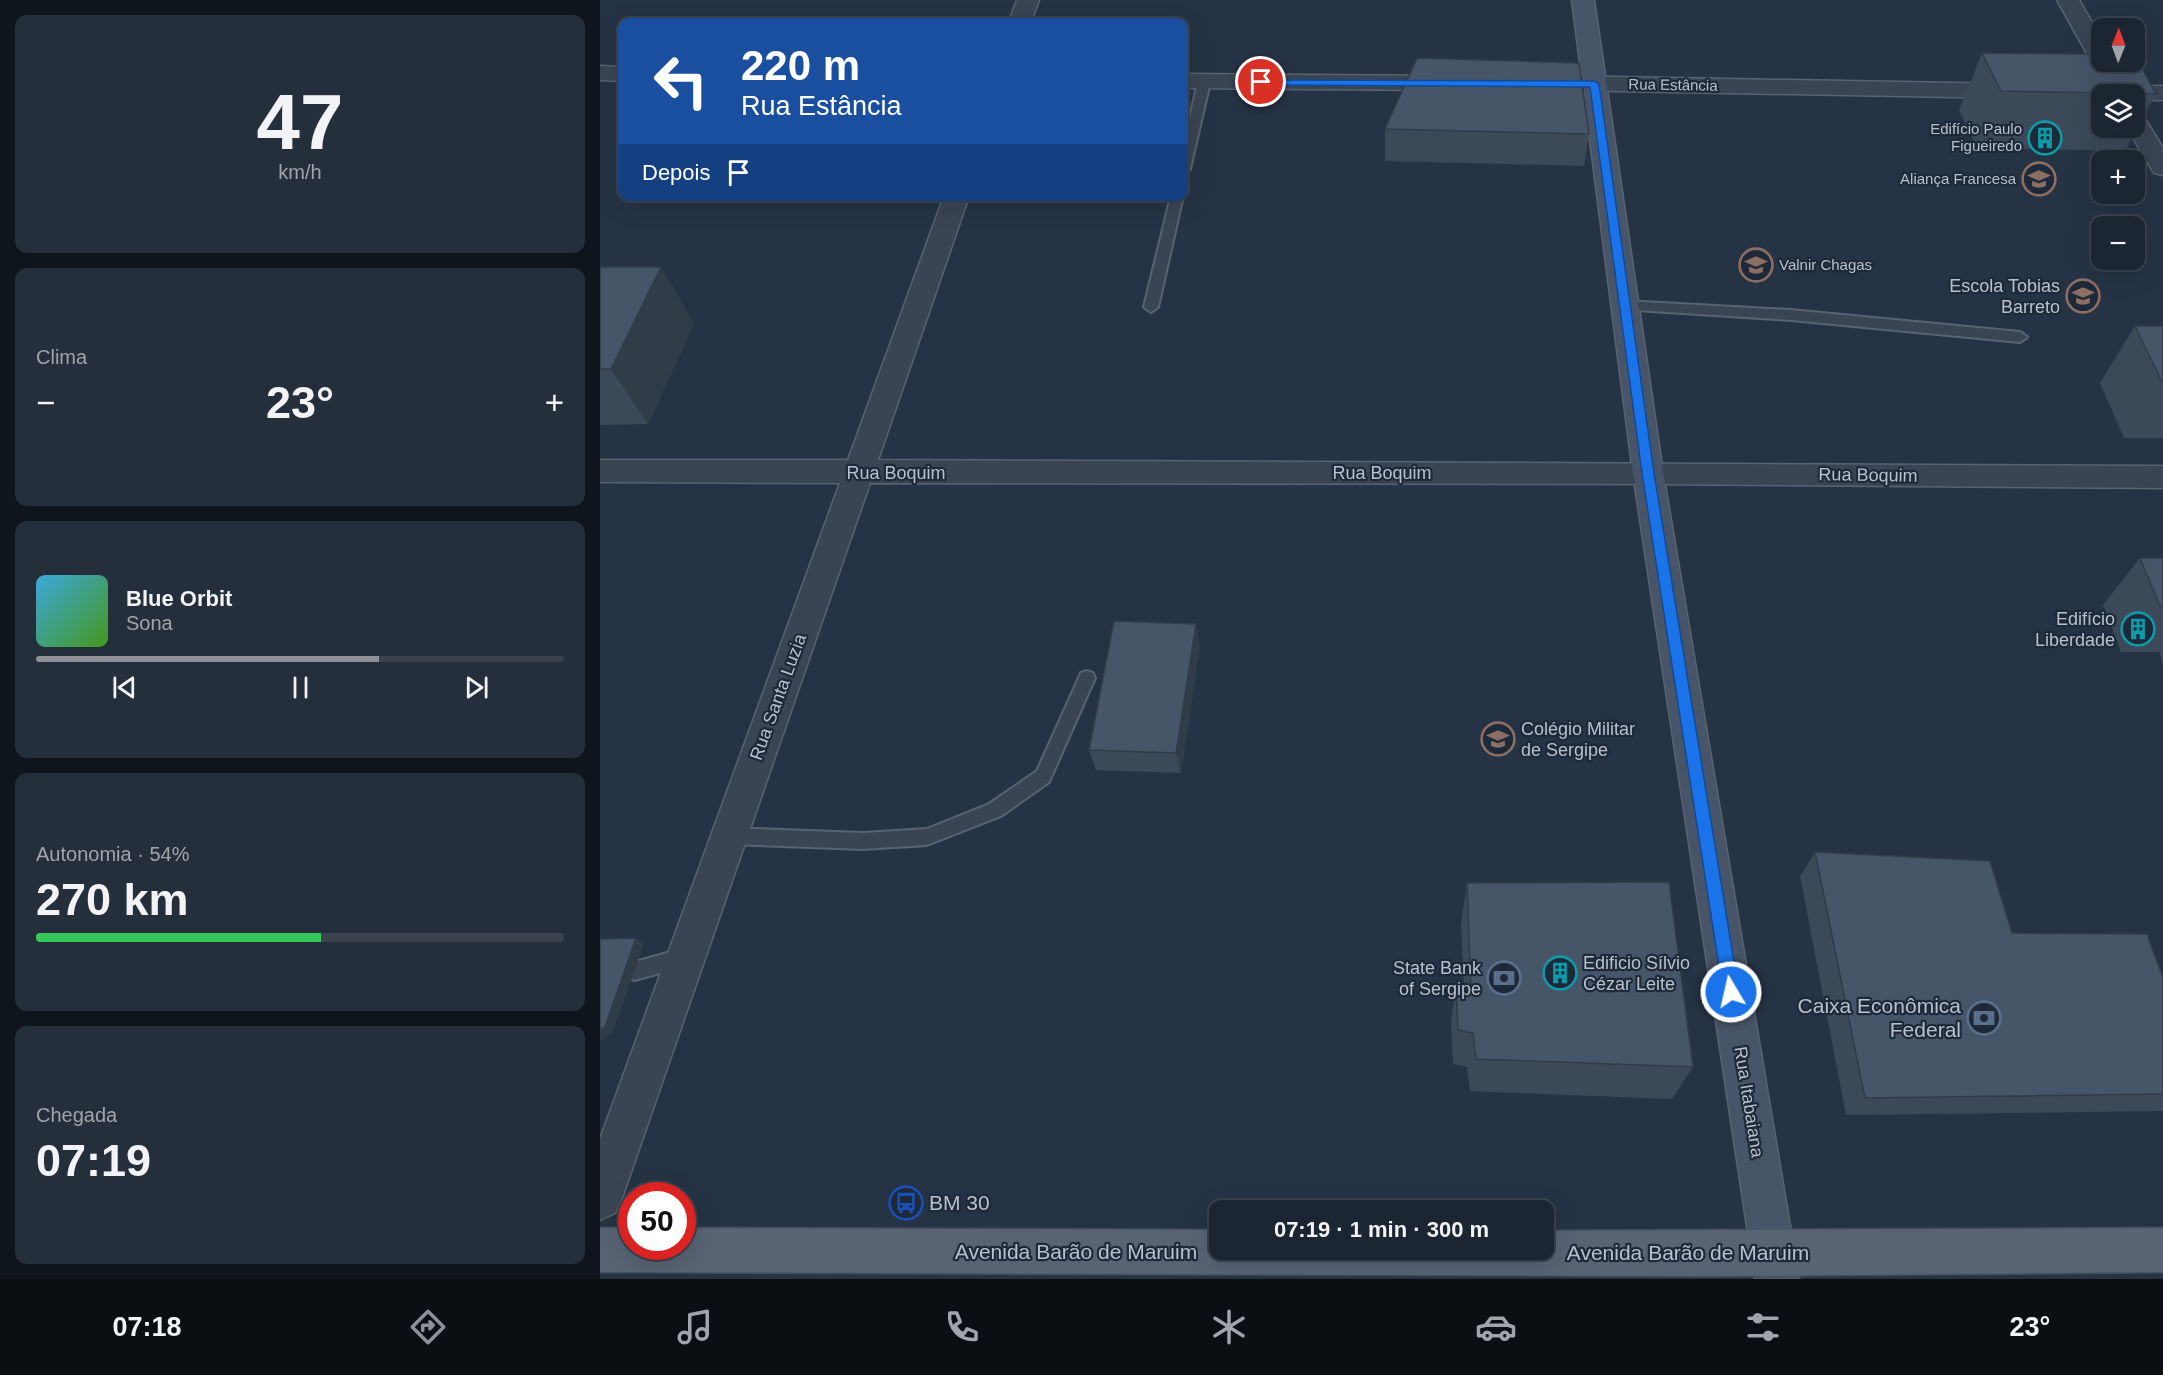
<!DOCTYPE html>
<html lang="pt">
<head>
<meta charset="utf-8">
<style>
  :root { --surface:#1c2633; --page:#252e3b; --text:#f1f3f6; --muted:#a0a5ac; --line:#3a434e; --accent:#8c9099 }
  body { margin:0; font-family:Arial,sans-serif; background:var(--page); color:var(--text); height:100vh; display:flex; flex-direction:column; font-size:22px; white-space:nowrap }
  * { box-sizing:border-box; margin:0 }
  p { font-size:20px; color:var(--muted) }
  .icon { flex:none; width:33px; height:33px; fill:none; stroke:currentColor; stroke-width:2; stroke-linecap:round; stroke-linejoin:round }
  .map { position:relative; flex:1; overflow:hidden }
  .panel { display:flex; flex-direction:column; gap:15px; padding:15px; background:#0f151c; width:600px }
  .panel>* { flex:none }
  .guide { position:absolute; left:18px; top:18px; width:570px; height:183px; border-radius:12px; box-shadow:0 6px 24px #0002,0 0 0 2px var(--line); background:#1a4fa0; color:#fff; overflow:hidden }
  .needle { width:39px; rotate:1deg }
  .tools { position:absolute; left:1491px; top:18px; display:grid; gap:12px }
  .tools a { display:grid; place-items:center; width:54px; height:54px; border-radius:12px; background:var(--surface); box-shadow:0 6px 24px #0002,0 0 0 2px var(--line); font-size:30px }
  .speed { position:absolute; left:18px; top:1182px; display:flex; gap:12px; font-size:30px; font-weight:700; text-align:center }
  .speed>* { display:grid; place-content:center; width:78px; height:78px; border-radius:50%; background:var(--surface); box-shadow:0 6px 24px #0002,0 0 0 2px var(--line); line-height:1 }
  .speed .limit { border:9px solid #d22; background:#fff; color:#111 }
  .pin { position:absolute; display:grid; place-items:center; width:51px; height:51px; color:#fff; margin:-26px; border:3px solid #fff; border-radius:50%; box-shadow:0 2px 6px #0007 }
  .me { position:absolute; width:66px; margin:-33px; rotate:351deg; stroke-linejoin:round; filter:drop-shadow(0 0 4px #0008) }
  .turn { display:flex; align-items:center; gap:21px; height:126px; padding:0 24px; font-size:27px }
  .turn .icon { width:78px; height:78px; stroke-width:2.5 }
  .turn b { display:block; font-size:42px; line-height:51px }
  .then { display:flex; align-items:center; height:57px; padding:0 24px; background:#0003; gap:12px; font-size:22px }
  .big { font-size:45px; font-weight:700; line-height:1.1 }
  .panel .card { flex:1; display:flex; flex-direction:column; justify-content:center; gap:9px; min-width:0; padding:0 21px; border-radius:12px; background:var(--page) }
  .panel .dial { align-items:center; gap:0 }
  .dial b { font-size:78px; line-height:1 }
  .song { display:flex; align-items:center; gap:18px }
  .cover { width:72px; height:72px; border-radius:9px; background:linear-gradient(135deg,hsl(200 70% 55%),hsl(100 70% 35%)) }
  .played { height:6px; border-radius:3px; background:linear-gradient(90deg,var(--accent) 65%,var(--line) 65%) }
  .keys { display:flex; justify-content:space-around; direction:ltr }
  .heat { display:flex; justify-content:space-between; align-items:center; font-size:33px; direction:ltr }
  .charge { height:9px; border-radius:4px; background:linear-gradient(90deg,#34c759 54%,var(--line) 0) }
  .trip { position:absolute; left:609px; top:1200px; width:345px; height:60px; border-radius:12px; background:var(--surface); box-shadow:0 6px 24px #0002,0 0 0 2px var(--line); font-weight:700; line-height:60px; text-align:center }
  .menu { display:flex; height:96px; justify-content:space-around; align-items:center; background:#0b0f14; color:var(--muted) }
  .menu .icon { width:42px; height:42px }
  .menu .on { color:var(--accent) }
  .menu b { font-size:27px; color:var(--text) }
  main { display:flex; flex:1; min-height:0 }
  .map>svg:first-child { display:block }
</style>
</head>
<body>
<main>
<section class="panel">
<div class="card dial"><b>47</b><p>km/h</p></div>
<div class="card"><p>Clima</p>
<div class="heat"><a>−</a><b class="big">23°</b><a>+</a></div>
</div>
<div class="card">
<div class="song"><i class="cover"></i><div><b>Blue Orbit</b><p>Sona</p></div></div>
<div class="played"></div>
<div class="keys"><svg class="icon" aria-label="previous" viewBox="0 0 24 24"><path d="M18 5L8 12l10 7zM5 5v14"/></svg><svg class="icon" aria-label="pause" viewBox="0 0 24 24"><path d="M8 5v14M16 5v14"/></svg><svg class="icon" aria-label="next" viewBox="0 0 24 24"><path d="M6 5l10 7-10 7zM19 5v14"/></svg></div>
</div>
<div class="card"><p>Autonomia · 54%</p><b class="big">270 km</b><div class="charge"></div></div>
<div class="card"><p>Chegada</p><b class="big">07:19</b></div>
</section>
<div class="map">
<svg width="1563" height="1279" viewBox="0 0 1563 1279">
  <rect width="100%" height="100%" fill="#253344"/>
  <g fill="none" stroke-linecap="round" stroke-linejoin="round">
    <defs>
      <path id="service" d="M604,79L610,82L590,169L584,173V145L598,82Z
        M571,196H583L558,307L551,312L544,307Z
        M1025,301L1191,310L1420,332L1427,337L1420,342L1191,320L1020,309L1018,306L1020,303Z
        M487,671L493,673L495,678L449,782L401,816L327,845L263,849L128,844L122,842L119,836L122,830L128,828L263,833L327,829L389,804L437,771L481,673Z
        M85,948L92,950L95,957L92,964L35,980L28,978L25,971L28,964Z"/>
      <path id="minor" d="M417,0H439L431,22H409Z
        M1457,0H1479L1502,40V62H1513L1510,66L1502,68L1494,66Z
        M0,66L22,67V81L0,80Z
        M584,74L850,76L858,78L861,83L858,88L850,90L584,88Z
        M962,76L1411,84L1419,86L1423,91L1419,96L1411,98L962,90L954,88L951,83L954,78Z
        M1511,86H1563V100H1534V94L1502,96L1499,93L1503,88Z
        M1534,112L1542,114L1563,148V175L1554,173L1527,128H1534Z
        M344,196H369L278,460L1563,466V488L1048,484L270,483L22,1198L15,1213L0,1220V1139L240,483L0,482V460H248Z"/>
      <path id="secondary" d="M972,0H994L1063,473L1199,1279H1155L1033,473Z"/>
      <path id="primary" d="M0,1228H32V1246H82V1228L620,1230V1250H944V1231L1563,1228V1272L1111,1276L0,1272Z"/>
    </defs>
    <use href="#service" stroke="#586371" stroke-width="4"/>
    <use href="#minor" stroke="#586371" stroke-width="3"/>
    <use href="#secondary" stroke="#586371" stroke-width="3"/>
    <use href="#primary" stroke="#444e5d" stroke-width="3"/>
    <use href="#service" fill="#3a4554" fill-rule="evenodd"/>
    <use href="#minor" fill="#3a4554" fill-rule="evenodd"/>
    <use href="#secondary" fill="#485467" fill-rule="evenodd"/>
    <use href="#primary" fill="#586474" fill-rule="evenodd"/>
  </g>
  <path fill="#3c4959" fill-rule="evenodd" d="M1382,53L1556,94L1525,151L1377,148L1359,110ZM1502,94H1534V128H1502Z
    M785,129L989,134L984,166L785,161Z
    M0,267H61L94,324L48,424L0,425Z
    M1535,326H1563V438H1524L1500,383Z
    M1540,558H1563V663L1559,652H1521L1503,605Z
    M600,646L581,773L496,770L489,750Z
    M1215,852L1412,933L1563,978V1111L1246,1115L1200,876Z
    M867,883L1093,1067L1072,1099L870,1091L867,1067L853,1064L851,1022L856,986L864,989L861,924Z"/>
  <path fill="#313c49" d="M61,267L94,324L48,424L11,369Z
    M596,624L600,646L581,773L576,753Z
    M36,938L44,944L13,1032L0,1041V1030Z"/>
  <path fill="#465568" stroke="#313c49" stroke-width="1.5" d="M1382,53L1502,54V62H1534L1535,55L1556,94L1401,91Z
    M817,58L979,63L989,134L785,129Z
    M0,267H61L11,369H0Z
    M1535,326H1563V382H1562Z
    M1540,558H1563V606H1560Z
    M514,621L596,624L576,753L489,750Z
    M1215,852L1390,861L1412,933L1547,934L1563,978V1094L1265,1098Z
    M1069,882L1093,1067L876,1059L873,1033L858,1030L856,986L871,992L867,883Z
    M36,938L5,1027L0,1030V939Z"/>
  <path fill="#1a73e8" stroke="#114b97" stroke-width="1.5" d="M658,80L994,81L999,84L1054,473L1139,992L1137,998L1131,1000L1125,998L1123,992L1042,473L990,87L661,85L657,82Z"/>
  <defs>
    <symbol id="building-ring" viewBox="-11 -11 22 22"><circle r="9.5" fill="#1e2a39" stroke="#0f9aa8" stroke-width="1.5"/><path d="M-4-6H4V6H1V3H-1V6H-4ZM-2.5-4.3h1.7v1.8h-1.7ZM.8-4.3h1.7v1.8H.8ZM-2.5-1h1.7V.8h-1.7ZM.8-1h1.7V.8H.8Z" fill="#0f9aa8"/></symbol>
    <symbol id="school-ring" viewBox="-11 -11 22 22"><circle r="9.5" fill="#1e2a39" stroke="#8d6e63" stroke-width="1.5"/><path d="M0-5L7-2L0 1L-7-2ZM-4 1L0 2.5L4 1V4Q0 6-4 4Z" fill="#8d6e63"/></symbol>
    <symbol id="university-ring" viewBox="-11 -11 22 22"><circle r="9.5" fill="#1e2a39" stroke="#8d6e63" stroke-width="1.5"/><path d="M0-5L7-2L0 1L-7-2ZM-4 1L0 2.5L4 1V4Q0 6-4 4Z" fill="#8d6e63"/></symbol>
    <symbol id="bank-ring" viewBox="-11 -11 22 22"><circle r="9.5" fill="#1e2a39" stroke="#5c6f8a" stroke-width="1.5"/><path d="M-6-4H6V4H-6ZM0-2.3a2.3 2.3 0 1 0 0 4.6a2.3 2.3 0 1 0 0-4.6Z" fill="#5c6f8a"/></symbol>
    <symbol id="bus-ring" viewBox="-11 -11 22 22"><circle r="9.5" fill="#1e2a39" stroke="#1a4fb4" stroke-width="1.5"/><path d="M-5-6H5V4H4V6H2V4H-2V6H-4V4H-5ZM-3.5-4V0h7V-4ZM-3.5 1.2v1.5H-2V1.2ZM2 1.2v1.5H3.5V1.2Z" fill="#1a4fb4"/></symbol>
  </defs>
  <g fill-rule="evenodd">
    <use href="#building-ring" x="1426" y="119" width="38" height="38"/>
    <use href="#school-ring" x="1420" y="160" width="38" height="38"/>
    <use href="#school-ring" x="1137" y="246" width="38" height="38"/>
    <use href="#school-ring" x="1464" y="277" width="38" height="38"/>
    <use href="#building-ring" x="1519" y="610" width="38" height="38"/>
    <use href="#university-ring" x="879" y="720" width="38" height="38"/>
    <use href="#building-ring" x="941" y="954" width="38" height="38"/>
    <use href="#bank-ring" x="885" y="959" width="38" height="38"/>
    <use href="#bank-ring" x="1365" y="999" width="38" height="38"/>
    <use href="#bus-ring" x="287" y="1184" width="38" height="38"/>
  </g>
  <g text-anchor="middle" stroke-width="4.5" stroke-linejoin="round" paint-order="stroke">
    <g font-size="15" fill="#b7c0cd" stroke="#1e2a39">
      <text transform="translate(1073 85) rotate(1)" y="5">Rua Estância</text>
    </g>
    <g font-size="15" fill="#b7c0cd" stroke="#1e2a39" text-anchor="end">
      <text x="1422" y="134">Edifício Paulo<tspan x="1422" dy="17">Figueiredo</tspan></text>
      <text x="1416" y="184">Aliança Francesa</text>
      <text x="1179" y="270" text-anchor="start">Valnir Chagas</text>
    </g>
    <g font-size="18" fill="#b7c0cd" stroke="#1e2a39" text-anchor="end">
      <text x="1460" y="292">Escola Tobias<tspan x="1460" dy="21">Barreto</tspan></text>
      <text x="1515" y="625">Edifício<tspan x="1515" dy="21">Liberdade</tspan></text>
      <text x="921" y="735" text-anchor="start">Colégio Militar<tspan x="921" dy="21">de Sergipe</tspan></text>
      <text x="983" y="969" text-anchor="start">Edificio Sílvio<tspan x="983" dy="21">Cézar Leite</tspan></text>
      <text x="881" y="974">State Bank<tspan x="881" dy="21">of Sergipe</tspan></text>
    </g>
    <g font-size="18" fill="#b7c0cd" stroke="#1e2a39">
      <text x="296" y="479">Rua Boquim</text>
      <text x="782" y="479">Rua Boquim</text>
      <text transform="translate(1268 475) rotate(1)" y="6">Rua Boquim</text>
      <text transform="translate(178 697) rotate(-70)" y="6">Rua Santa Luzia</text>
      <text transform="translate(1149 1102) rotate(81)" y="6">Rua Itabaiana</text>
    </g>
    <g font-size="21" fill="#b7c0cd" stroke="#1e2a39" text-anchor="end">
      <text x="1361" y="1013">Caixa Econômica<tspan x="1361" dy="24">Federal</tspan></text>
      <text x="329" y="1210" text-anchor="start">BM 30</text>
    </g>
    <g font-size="21" fill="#b7c0cd" stroke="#1e2a39">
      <text x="476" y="1259">Avenida Barão de Maruim</text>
      <text x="1088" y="1260">Avenida Barão de Maruim</text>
    </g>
  </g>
</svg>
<div class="tools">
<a><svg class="needle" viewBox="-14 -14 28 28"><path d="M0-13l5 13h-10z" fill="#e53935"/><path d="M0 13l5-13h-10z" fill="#a0a5ac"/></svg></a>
<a><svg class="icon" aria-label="layers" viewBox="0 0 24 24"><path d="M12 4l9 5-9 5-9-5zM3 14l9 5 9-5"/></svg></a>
<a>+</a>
<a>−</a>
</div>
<div class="speed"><div class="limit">50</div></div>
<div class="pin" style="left:661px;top:82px;background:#d93025"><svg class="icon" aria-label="arrive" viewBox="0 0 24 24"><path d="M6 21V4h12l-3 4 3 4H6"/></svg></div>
<svg class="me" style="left:1131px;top:992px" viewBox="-20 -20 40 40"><circle r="17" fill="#1a73e8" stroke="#fff" stroke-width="3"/><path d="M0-11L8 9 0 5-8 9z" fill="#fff"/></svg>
<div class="trip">07:19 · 1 min · 300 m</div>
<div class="guide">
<div class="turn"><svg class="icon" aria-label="left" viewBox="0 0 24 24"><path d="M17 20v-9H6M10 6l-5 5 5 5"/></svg><div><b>220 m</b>Rua Estância</div></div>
<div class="then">Depois<svg class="icon" aria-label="arrive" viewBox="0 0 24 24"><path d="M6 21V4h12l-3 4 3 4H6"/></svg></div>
</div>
</div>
</main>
<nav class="menu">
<b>07:18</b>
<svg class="icon on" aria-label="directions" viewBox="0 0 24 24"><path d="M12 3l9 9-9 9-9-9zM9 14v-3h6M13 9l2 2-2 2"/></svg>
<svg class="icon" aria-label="music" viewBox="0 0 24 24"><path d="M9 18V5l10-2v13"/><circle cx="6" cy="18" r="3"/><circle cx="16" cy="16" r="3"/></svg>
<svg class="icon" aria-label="phone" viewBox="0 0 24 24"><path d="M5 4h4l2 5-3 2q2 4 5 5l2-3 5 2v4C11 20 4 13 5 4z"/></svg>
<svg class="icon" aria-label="climate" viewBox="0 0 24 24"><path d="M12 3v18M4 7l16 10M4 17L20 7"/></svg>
<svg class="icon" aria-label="car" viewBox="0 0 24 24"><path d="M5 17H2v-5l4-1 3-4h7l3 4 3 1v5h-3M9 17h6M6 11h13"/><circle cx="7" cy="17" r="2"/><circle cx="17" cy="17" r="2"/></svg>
<svg class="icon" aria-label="filters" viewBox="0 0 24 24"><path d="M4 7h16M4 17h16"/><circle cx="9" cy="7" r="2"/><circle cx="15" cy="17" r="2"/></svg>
<b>23°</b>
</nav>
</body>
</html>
